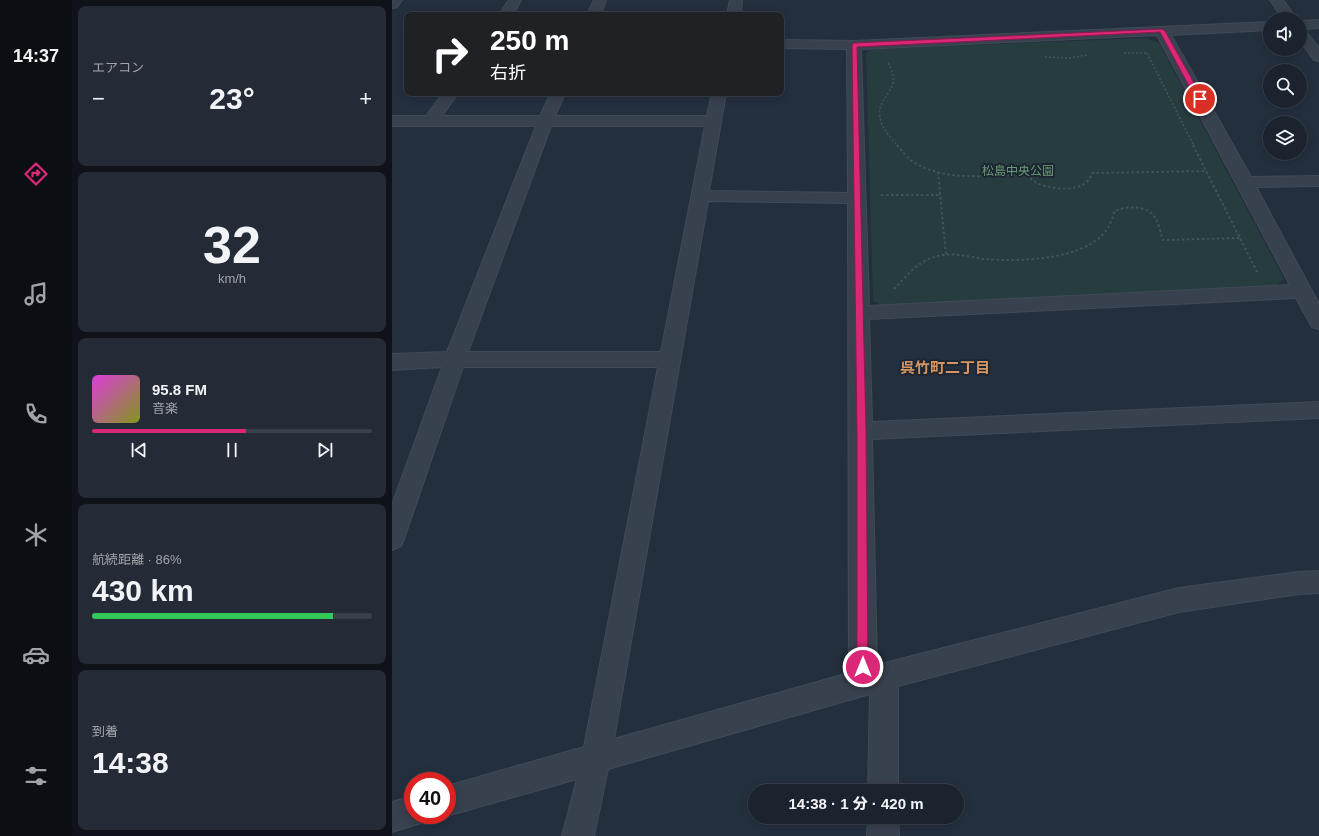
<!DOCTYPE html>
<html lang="ja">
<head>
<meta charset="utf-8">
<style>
  :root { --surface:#1b232e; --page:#242b36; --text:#f1f3f6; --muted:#a0a4aa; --line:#39404a; --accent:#db2777 }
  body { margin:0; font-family:Arial,"Noto Sans JP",sans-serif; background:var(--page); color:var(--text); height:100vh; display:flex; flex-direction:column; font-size:15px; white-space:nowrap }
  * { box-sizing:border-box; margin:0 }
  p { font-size:13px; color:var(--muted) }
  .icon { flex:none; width:22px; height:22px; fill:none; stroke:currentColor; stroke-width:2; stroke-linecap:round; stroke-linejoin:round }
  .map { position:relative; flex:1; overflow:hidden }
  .side { display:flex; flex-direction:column; gap:6px; padding:6px; background:#0f1319; width:320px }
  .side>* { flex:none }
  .hud { position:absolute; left:12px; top:12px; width:380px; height:84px; border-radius:8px; box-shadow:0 2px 10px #0003,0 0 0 1px var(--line); background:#202124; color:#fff; overflow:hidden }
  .fabs { position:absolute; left:871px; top:12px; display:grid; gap:8px }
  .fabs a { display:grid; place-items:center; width:44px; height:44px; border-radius:50%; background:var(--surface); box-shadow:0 2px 10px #0003,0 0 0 1px var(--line); font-size:20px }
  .speed { position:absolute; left:12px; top:772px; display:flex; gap:8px; font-size:20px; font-weight:700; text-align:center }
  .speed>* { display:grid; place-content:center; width:52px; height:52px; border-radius:50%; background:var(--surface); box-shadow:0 2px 10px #0003,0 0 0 1px var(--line); line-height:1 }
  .speed .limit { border:6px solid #d22; background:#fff; color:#111 }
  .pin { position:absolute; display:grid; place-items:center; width:34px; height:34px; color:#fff; margin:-17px; border:2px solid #fff; border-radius:50%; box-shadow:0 1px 4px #0007 }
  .me { position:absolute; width:44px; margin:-22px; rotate:0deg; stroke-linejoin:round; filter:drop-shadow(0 0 3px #0008) }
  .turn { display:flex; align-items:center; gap:14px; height:84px; padding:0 20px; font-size:18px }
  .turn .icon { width:52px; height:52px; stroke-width:2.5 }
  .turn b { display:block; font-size:28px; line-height:34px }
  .big { font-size:30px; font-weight:800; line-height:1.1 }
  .side .card { flex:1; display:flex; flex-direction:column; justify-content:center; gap:6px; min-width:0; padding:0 14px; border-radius:8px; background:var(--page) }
  .side .dial { align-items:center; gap:0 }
  .dial b { font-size:52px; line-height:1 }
  .song { display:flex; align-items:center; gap:12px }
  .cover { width:48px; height:48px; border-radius:6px; background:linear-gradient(135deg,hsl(300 70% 55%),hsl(70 70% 35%)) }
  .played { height:4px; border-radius:2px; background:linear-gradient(90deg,var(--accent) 55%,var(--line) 55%) }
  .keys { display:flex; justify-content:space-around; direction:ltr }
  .heat { display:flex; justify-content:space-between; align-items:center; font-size:22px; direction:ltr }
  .charge { height:6px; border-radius:3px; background:linear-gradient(90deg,#34c759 86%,var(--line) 0) }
  .trip { position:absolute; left:356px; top:784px; width:216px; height:40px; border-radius:20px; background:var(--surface); box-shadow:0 2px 10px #0003,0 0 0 1px var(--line); font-weight:800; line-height:40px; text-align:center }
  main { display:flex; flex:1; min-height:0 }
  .menu { display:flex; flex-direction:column; width:72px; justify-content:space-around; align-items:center; background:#0b0e12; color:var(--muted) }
  .menu .icon { width:28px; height:28px }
  .menu .current { color:var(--accent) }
  .menu b { font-size:18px; color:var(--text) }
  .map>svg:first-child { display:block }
</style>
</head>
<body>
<main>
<nav class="menu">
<b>14:37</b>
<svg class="icon current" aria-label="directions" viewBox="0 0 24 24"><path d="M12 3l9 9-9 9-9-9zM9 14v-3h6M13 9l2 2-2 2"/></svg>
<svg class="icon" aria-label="music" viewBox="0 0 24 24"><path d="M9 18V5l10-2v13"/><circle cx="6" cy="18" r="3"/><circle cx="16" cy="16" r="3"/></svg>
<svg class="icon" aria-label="phone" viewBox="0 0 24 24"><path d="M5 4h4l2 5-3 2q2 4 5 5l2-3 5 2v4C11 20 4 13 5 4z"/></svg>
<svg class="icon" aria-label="climate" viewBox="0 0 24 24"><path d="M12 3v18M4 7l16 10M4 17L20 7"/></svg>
<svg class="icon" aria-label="car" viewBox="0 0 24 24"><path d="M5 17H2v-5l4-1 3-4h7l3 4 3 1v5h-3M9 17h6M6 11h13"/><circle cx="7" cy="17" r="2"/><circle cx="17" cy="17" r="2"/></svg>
<svg class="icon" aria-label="filters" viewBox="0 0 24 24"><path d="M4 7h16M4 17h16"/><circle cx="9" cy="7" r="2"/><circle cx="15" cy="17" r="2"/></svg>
</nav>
<section class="side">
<div class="card"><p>エアコン</p>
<div class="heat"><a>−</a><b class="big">23°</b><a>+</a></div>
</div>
<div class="card dial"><b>32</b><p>km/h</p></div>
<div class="card">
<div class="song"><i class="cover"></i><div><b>95.8 FM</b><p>音楽</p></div></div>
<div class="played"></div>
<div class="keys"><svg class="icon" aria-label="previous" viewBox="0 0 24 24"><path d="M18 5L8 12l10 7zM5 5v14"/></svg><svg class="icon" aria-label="pause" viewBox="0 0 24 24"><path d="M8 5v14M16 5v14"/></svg><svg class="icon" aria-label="next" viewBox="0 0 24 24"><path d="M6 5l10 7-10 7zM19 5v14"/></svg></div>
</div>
<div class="card"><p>航続距離 · 86%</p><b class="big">430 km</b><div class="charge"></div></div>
<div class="card"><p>到着</p><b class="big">14:38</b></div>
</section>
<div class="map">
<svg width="927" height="836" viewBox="0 0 927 836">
  <rect width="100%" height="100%" fill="#242f3e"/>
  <path fill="#263c3f" d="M755,38L767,43L892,279L883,286L493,306L481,301L474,53L482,49Z"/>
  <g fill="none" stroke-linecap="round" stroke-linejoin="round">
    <defs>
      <path id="minor" d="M0,0H10L5,7L0,8Z
        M117,0H129L121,15H107Z
        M202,0H214L209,15H195Z
        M338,0H350L349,15H335Z
        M878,0H891L905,19H891Z
        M927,20V28L912,29L927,48V61L922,60L908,41V21Z
        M878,22V30L779,35L859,177L927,176V186L864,187L927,304V329L920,327L904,298L477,319L480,422L927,402V418L480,439L485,665L787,588L907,572L927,571V593L907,594L787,612L506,686V791H476L478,694L216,769L202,836H170L185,779L55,816L52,815H55V786L192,747L266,367H71L12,539L9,546L0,550V505L50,367L0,370V354L55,352L144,126H0V116H34L51,93H66L50,116H148L159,93H173L163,116H315L320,93H334L317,191L456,193L455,49L389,48V40L462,41ZM765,35L898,285L477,306L469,49ZM159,126H313L269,352H76ZM316,201L456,203L457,673L222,739Z
        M21,796V815H35L32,822L0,832V802Z
        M476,817H506L507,836H475Z"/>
    </defs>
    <use href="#minor" stroke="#414a57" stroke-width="2"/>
    <path stroke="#3f5557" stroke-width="1.5" stroke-dasharray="2 2" stroke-linecap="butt" d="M732,53H755
      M755,53L802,146
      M653,57L677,58L695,55
      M496,63C513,91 484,94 488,118C490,129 499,138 506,146"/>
    <path stroke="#3f5557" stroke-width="2" stroke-dasharray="2.5 2.5" stroke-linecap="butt" d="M505,145C510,151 515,157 520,161C553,183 598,175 635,174C638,178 642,182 647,184C663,190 695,193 700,173L815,171
      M801,145L865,272
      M546,172L554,255
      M489,195H548
      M502,289C514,277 525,262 542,257C559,251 576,257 593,259C627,262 689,260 712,233C718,227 720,218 723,211C734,206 753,205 762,216C767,222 768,232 771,240L848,238"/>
    <use href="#minor" fill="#38414e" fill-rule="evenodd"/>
  </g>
  <path fill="#db2777" stroke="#8e194d" d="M770,29L773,31L811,99L810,101L804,99L768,32L465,47L474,431L476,667L475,671L471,672L467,671L465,667V431L460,45L462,43Z"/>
  <g text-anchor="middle" stroke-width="4" stroke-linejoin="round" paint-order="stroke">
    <g font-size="12" fill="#6b9a76" stroke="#1d2633">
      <text x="626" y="175">松島中央公園</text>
    </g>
    <g font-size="15" font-weight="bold" fill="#d59563" stroke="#1d2633">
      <text x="553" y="373">呉竹町二丁目</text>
    </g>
  </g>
</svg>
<div class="fabs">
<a><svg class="icon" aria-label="sound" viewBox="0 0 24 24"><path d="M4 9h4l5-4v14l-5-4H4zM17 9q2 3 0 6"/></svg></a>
<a><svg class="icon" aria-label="search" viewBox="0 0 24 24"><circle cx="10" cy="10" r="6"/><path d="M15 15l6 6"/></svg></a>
<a><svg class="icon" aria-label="layers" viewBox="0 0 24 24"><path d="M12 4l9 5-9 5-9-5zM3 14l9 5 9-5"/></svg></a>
</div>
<div class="speed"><div class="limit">40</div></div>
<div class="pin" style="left:808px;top:99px;background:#d93025"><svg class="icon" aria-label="arrive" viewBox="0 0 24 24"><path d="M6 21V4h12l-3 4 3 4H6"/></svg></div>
<svg class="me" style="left:471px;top:667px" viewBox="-20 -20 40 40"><circle r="17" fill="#db2777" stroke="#fff" stroke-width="3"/><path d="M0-11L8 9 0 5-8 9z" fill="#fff"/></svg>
<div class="trip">14:38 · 1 分 · 420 m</div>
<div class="hud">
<div class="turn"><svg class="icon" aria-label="right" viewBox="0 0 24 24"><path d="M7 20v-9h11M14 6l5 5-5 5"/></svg><div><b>250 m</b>右折</div></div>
</div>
</div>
</main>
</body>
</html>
